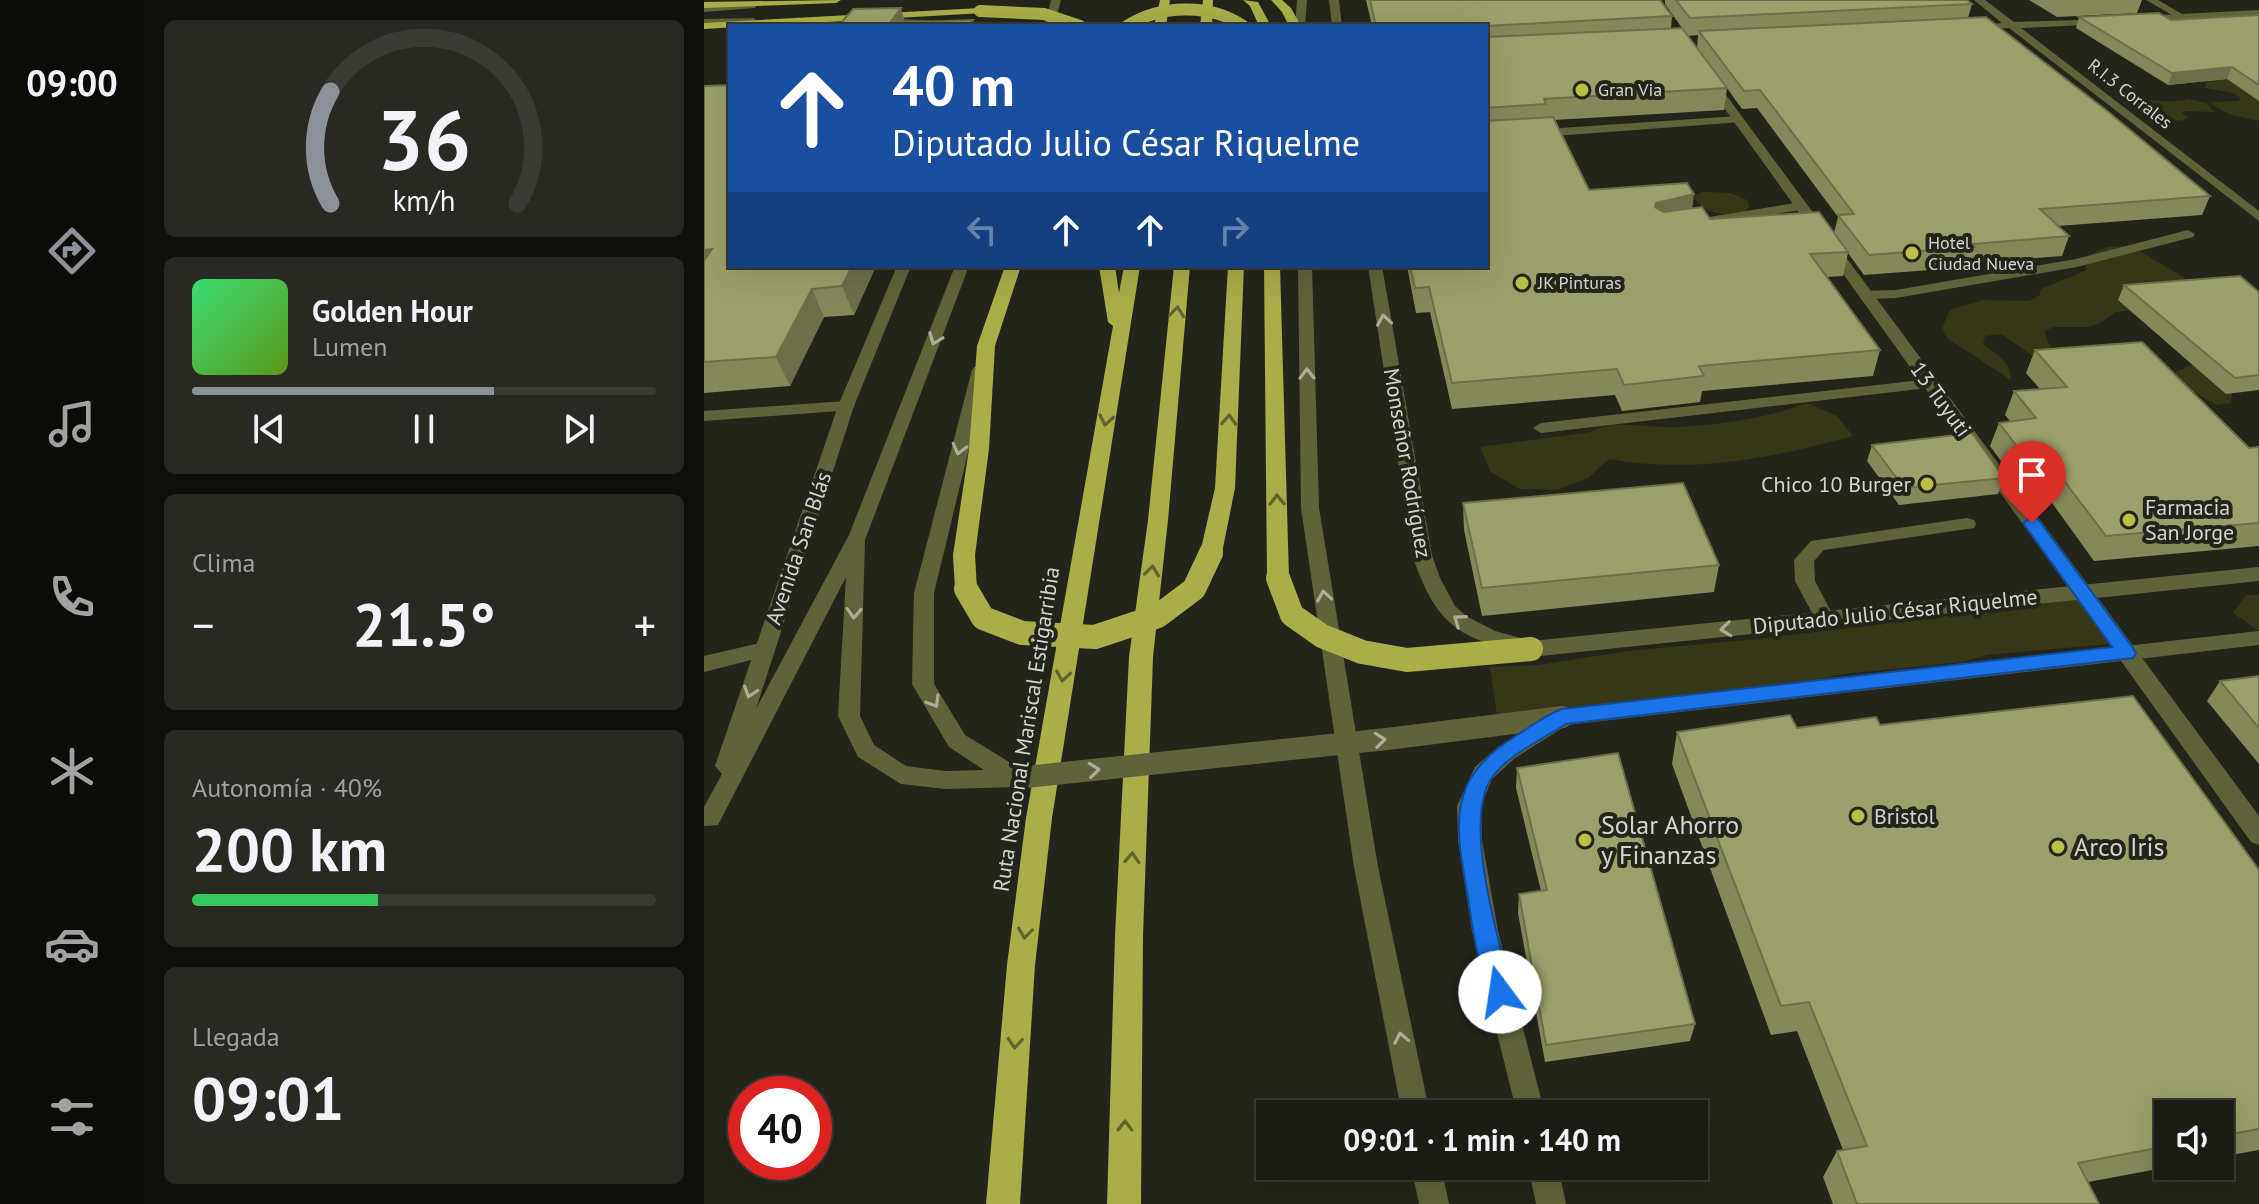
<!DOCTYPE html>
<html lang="es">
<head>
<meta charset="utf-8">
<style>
  :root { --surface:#1b1c14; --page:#282922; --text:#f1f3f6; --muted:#a0a1a0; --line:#393a34; --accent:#8c9099 }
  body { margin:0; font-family:"PT Sans",sans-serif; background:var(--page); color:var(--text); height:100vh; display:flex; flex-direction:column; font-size:30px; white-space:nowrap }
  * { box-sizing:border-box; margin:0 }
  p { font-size:26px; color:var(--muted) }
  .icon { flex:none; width:44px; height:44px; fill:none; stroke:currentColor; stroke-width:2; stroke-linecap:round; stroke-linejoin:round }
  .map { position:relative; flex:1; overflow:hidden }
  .panel { display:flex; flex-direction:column; gap:20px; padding:20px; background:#0f0f0b; width:560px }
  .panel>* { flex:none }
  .top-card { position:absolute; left:24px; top:24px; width:760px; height:244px; border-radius:0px; box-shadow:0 8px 32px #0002,0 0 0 2px var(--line); background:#1a4fa0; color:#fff; overflow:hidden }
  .fabs { position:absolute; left:1450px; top:1100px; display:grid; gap:16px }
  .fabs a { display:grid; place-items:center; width:80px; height:80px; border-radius:0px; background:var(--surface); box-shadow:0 8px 32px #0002,0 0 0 2px var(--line); font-size:40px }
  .speed { position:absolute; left:24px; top:1076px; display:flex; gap:16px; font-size:40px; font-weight:700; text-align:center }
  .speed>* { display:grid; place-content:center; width:104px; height:104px; border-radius:50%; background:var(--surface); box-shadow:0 8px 32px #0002,0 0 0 2px var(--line); line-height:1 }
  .speed .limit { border:12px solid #d22; background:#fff; color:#111 }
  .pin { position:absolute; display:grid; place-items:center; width:68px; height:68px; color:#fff; margin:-82px -34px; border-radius:50% 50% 50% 0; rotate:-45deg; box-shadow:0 0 8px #0007 }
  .pin .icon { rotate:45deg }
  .me { position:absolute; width:88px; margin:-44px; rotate:346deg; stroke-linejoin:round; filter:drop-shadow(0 0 6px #0008) }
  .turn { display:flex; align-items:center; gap:28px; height:168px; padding:0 32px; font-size:36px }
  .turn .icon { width:104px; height:104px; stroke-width:2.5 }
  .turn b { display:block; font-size:56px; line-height:68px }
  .lanes { display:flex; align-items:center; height:76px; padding:0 32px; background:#0003; justify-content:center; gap:40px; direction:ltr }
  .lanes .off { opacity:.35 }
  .big { font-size:60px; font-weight:700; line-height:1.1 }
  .panel .card { flex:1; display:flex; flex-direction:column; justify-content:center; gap:12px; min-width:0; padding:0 28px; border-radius:12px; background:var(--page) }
  .panel .dial { align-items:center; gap:0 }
  .dial svg { height:208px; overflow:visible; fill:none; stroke:var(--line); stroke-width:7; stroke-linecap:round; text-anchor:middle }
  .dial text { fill:var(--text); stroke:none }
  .song { display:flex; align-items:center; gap:24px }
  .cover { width:96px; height:96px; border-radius:12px; background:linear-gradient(135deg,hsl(140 70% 55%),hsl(90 70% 35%)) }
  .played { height:8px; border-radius:4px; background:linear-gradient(90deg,var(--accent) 65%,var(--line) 65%) }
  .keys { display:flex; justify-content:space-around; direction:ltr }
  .heat { display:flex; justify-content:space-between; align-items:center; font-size:44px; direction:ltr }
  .charge { height:12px; border-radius:6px; background:linear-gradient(90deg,#34c759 40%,var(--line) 0) }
  .trip { position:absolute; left:552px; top:1100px; width:452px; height:80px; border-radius:0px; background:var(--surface); box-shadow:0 8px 32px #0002,0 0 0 2px var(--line); font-weight:700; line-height:80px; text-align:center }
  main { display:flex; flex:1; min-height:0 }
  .tabs { display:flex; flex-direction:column; width:144px; justify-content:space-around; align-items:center; background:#0b0b08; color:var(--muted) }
  .tabs .icon { width:56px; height:56px }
  .tabs .active { color:var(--accent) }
  .tabs b { font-size:36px; color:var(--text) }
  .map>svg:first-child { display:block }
</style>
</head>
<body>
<main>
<nav class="tabs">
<b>09:00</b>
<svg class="icon active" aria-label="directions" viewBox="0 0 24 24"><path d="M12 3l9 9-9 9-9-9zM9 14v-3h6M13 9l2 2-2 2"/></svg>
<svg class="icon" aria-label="music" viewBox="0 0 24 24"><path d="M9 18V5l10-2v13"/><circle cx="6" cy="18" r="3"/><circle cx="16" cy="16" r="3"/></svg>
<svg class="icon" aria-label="phone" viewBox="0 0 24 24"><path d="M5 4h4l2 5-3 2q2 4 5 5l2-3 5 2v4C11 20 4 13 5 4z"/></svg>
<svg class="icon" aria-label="climate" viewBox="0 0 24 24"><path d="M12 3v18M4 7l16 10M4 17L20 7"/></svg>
<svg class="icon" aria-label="car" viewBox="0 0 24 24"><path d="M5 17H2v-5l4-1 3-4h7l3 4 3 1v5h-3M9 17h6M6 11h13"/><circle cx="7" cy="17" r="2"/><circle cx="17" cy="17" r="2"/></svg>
<svg class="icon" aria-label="filters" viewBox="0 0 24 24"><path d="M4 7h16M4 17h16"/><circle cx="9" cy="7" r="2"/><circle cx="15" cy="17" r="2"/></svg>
</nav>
<section class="panel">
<div class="card dial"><svg viewBox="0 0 100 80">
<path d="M14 69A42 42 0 1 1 86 69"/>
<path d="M14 69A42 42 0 0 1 14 26" stroke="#8c9099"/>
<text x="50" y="56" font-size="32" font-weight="700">36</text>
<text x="50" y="72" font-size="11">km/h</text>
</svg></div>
<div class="card">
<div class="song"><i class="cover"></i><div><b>Golden Hour</b><p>Lumen</p></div></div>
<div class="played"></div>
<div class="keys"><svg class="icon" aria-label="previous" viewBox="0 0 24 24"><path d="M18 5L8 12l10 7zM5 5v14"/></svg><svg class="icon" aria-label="pause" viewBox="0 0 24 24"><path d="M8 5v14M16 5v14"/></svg><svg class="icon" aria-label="next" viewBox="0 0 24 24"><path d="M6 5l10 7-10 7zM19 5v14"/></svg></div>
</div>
<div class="card"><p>Clima</p>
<div class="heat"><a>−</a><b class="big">21.5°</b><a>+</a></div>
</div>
<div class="card"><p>Autonomía · 40%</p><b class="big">200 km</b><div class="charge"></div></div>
<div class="card"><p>Llegada</p><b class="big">09:01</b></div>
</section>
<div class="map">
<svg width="1555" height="1204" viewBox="0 0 1555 1204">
  <rect width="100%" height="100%" fill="#24251a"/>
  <path fill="#353716" d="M1521,77L1555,92V121L1524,114L1505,102L1535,101L1537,98L1529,93L1501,88L1503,81Z
    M1484,99L1502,103L1510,112L1481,111L1478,113L1484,117L1478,121L1447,115L1446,110L1425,106L1420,101C1442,95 1463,106 1484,99Z
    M999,192L1027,193L1043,200L1046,206L1041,212C1023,216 999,216 990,196Z
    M1418,246L1434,250L1484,280L1426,310L1412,312L1396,323L1384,327H1350L1340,331L1347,349L1335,360L1297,334L1281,336L1279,344C1292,354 1308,362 1307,380L1243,338L1238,328L1246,310L1279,300L1325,301L1335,296L1337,289L1381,271L1385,255L1403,247Z
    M1493,362L1528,393L1527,403L1512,405L1471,381L1472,372Z
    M1103,403L1133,416L1149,436C1070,458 987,474 905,459L884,478L853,490L816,489L787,472L776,447L887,432C911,418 945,429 973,427C1019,424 1059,419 1103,403Z
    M1542,595H1555V631L1529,613Z
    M1373,600L1405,644L1283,655L1259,662L1140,674L1102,682L793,715L786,667L834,665L924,651L1053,639Z"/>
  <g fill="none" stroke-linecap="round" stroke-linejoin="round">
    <path fill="#60633a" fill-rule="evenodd" d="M1442,0H1454L1483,17L1475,19Z
      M1034,116L1038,118V122L782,141V133Z
      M1097,202L1104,206L1102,209L999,226L992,222L999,218Z
      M1484,230L1491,234L1489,237L1373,267L1192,298L1162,299L1155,295L1162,291L1192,290L1372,259Z
      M1226,379L1232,381V387L837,433L829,428L837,423Z
      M1263,518L1270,520L1272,524L1270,528L1120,550L1110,561L1111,581L1131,619L1128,624H1114L1091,581L1090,560L1107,541Z
      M60,642L67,645L70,650L67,655L0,672V656Z"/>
    <path fill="#60633a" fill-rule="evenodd" d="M1270,0H1281L1310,22L1405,19L1406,21L1401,24L1317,28L1555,211V221L1305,28L1265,29L1264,27L1298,23Z
      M1555,10V16L1437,22L1432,19L1437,16Z
      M1000,76H1008L1555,816V845L1547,842L1000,80Z
      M142,401L150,406L148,410L0,421V411Z"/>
    <path fill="#60633a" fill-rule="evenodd" d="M347,0H357L350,26H340Z
      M593,0H603L601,26H591Z
      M625,0H635L638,26H628Z
      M54,3L51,8L0,12V6Z
      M177,18L276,23L281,26L173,23L172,21Z
      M0,19L49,18L54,21L49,24L0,25Z
      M193,266H207L150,406L52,709L145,535L251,266H265L161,540L156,716L170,745L202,766L242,771L280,770L245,747L208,684L210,593L268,370L270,367H282L284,370L230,593V684L261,735L320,771L324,778L320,785L312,787L242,789L197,784L154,757L134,716L142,577L14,825L0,826V807L18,774L11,766L134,406Z
      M594,266H608L615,508L674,867L726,1114H698L650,867L597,508Z
      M664,266H678L728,555L736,578L751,606L762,616L791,631L827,641L1555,567V581L827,657C754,636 734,629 708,555Z
      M1555,631V645L863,725L811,758L788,779L777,806L778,840L794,931L841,1114H813L768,931L754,840L753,806L771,767L795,746L858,709Z
      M707,1166H737L745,1204H715Z
      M824,1166H854L862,1204H832Z"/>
    <path fill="#a9ae49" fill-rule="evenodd" d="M137,0L132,3L0,8V2Z
      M456,0H466L462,26H450Z
      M499,0H509L508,26H496Z
      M539,0L554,2L567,26H555L546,6Z
      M567,0H578L587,8L597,26H585L578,12Z
      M276,8L281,11L280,13L0,29V23Z
      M301,266H317L291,346L285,449L271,555L273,589L270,594H254L251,589L249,555L265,449L273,346Z
      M395,266H411L415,293L420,266H436L348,818L331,965L316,1204H282L303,965L322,818L409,326L404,322Z
      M470,266H486L464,520L449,657L439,936L437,1204H403L411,936L425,657L444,520Z
      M524,266H540L531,488L518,553L514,558H500L496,553L511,488Z
      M560,266H576L585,578L582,583H566L563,578Z"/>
    <path stroke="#60633a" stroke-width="22" d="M312,778L683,739L858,717"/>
    <path stroke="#a9ae49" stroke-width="12" d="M276,11L340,14L376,26
      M423,26C456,5 506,3 539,26"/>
    <path stroke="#a9ae49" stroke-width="24" d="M574,578L588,615L618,636L658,652L703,660L827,649
      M262,589L279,618L318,633L391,637L454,616L490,589L507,553"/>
  </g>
  <path fill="#85895a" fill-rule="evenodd" d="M662,0H956L968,16L967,28H978L961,4V0H1263L1268,4L1264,18L1506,196L1498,215L1354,226L1365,236L1358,256L1266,263L1265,267L1160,275L1144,253L1139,276L1123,277L1176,350L1169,376L998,391L996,402L918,411L911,395L748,409L726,312L712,313L703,266H782V26H668ZM994,35L993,48L984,36ZM1023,88L1038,109L1053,108L1134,217L1130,233L1006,219L988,208L885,190L850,120L1020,110Z
    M1325,0H1438L1433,13L1353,17Z
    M1555,15V101L1523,79L1464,85L1372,28L1375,17L1467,20Z
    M0,86L26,266H172L150,315L120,317L86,386L0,393Z
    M1420,285L1555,292V390L1522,394L1414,300Z
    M1331,350L1545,448L1555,447V546L1390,561L1338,489L1319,491L1286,446L1295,423L1306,421L1301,415L1310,391L1336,389L1322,373Z
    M1168,445L1300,478L1294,494L1195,505L1163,461Z
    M759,503L1015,565L1010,592L778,616L760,530Z
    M1555,676V764L1503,701L1516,681Z
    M1176,725L1555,870V1150L1516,1157V1114H1464V1166H1470L1384,1182L1395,1204H1129L1119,1177L1133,1151L1139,1150L1093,1031L1067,1035L968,764L973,732Z
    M813,768L991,1024L986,1041L841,1062L814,913L815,894L837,891L812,788Z"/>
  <path fill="#6c6f4a" d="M197,8L202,26L186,23Z
    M1528,67L1523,79L1464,85L1468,73Z
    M990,194L987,218L950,227L952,203Z
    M8,249L0,279V250Z
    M148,266H172L150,315L138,286Z
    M108,289L120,317L86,386L72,357Z"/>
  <path fill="#9b9f69" stroke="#6c6f4a" stroke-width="2" d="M666,0H956L968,16L782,26H672Z
    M972,0H1263L1268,4L986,18Z
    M197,8L186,23L269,20L266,24H272L271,26H93L137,23L149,9Z
    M1455,13L1467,20L1555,15V85L1528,67L1468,73L1375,17Z
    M1282,17L1402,110L1506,196L1336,209L1365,236L1268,244L1271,247L1165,255L1134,215L1150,214L1056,90L1040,91L995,31Z
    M978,28L1023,88L840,99L842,104L782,108V37Z
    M26,85V266H148L138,286L108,289L72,357L0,362V261L8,249L0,250V86Z
    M849,117L885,190L983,183L990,194L952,203L951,207L959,212L998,207L1006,219L1115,212L1144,252L1106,254L1176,350L995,366L1000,376L920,385L913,369L748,383L725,287L711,288L706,266H782V121Z
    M1536,276L1555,292V375L1531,378L1420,285Z
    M1438,342L1545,448L1555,447V523L1402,536L1348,465L1329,467L1295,423L1332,418L1310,391L1363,387L1331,350Z
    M1268,433L1300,478L1200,488L1168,445Z
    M979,483L1015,565L778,588L759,503Z
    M1555,676V728L1516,681Z
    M1429,696L1555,870V1129L1516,1136V1114H1464V1146L1374,1163L1395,1204H1153L1133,1151L1163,1146L1105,1002L1077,1006L973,732L1086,715L1093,728L1172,717L1176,725Z
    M914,753L991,1024L842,1045L815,894L843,890L813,768Z"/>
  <defs><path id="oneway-chevron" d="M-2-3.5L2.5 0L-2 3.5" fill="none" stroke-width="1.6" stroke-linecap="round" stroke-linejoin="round" transform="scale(2)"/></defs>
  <g stroke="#60632f">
    <use href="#oneway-chevron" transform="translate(473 312) rotate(-84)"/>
    <use href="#oneway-chevron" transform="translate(402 420) rotate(100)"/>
    <use href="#oneway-chevron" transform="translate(525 420) rotate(-87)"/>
    <use href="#oneway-chevron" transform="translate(573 500) rotate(-91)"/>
    <use href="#oneway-chevron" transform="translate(448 571) rotate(-83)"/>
    <use href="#oneway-chevron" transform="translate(359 676) rotate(99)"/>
    <use href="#oneway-chevron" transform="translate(428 858) rotate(-87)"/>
    <use href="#oneway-chevron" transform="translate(321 933) rotate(97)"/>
    <use href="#oneway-chevron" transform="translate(311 1043) rotate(94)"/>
    <use href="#oneway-chevron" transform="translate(421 1126) rotate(-89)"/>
  </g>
  <g stroke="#abad9a">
    <use href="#oneway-chevron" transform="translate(680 320) rotate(-99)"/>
    <use href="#oneway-chevron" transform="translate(231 339) rotate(111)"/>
    <use href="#oneway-chevron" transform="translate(603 374) rotate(-91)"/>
    <use href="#oneway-chevron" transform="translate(255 449) rotate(105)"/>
    <use href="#oneway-chevron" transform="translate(620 596) rotate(-99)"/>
    <use href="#oneway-chevron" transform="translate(150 613) rotate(93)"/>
    <use href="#oneway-chevron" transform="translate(755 620) rotate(-145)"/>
    <use href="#oneway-chevron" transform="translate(1022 629) rotate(174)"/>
    <use href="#oneway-chevron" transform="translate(46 692) rotate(108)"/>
    <use href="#oneway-chevron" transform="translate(230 702) rotate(59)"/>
    <use href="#oneway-chevron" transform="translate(676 740) rotate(-6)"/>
    <use href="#oneway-chevron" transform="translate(390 770) rotate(-6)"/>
    <use href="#oneway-chevron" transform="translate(697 1038) rotate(-101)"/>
  </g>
  <path fill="#1a73e8" stroke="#114b97" stroke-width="2" d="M1328,517L1334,519L1429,648L1432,653L1429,658L862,724C839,739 803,755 787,779C759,823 795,942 808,992L805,1000L796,1003L788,1000C774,969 769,931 764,898C752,826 740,782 810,737C825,728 841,715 858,709L1408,647L1319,523Z"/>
  <g fill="#bac045" stroke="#24251a" stroke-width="3">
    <circle cx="878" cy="90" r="8"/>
    <circle cx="1208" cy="253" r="8"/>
    <circle cx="818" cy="283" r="8"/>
    <circle cx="1223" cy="484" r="8"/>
    <circle cx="1425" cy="520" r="8"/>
    <circle cx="1154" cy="816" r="8"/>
    <circle cx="881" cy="840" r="8"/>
    <circle cx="1354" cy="847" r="8"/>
  </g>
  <g text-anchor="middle" stroke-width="8" stroke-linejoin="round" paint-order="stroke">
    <g font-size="18" fill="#d4d5cd" stroke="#24251a" text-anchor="start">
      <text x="894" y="96">Gran Via</text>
      <text x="1224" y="249">Hotel<tspan x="1224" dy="21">Ciudad Nueva</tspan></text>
      <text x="834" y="289">JK Pinturas</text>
    </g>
    <g font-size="18" fill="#d4d5cd" stroke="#24251a">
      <text transform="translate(1426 94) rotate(38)" y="6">R.I.3 Corrales</text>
    </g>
    <g font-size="22" fill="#d4d5cd" stroke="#24251a">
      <text transform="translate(1237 399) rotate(54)" y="8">13 Tuyuti</text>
      <text transform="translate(704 463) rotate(80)" y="8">Monseñor Rodríguez</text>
      <text transform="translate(94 548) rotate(-71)" y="8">Avenida San Blás</text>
      <text transform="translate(1191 611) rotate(-6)" y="8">Diputado Julio César Riquelme</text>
      <text transform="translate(322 729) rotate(-81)" y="8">Ruta Nacional Mariscal Estigarribia</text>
    </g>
    <g font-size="22" fill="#d4d5cd" stroke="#24251a" text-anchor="start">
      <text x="1207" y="492" text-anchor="end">Chico 10 Burger</text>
      <text x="1441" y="515">Farmacia<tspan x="1441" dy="25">San Jorge</tspan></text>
      <text x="1170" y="824">Bristol</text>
    </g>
    <g font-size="26" fill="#d4d5cd" stroke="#24251a" text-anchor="start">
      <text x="897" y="834">Solar Ahorro<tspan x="897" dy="30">y Finanzas</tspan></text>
      <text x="1370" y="856">Arco Iris</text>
    </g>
  </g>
</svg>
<div class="fabs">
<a><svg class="icon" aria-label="sound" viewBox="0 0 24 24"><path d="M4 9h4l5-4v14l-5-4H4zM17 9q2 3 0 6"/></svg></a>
</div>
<div class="speed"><div class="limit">40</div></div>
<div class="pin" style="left:1328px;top:523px;background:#d93025"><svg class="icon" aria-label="arrive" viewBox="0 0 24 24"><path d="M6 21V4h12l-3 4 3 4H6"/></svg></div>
<svg class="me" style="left:796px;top:992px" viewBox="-20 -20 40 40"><circle r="19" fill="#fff"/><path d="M0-13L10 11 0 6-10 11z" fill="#1a73e8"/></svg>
<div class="trip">09:01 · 1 min · 140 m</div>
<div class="top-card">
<div class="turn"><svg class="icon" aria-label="ahead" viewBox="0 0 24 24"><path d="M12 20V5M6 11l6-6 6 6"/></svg><div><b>40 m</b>Diputado Julio César Riquelme</div></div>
<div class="lanes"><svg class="icon off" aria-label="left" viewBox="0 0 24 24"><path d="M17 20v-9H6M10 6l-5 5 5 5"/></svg><svg class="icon" aria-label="ahead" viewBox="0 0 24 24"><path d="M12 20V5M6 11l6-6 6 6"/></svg><svg class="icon" aria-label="ahead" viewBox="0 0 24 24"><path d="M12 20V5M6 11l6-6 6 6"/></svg><svg class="icon off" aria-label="right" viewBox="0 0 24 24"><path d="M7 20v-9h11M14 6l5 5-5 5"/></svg></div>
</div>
</div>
</main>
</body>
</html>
